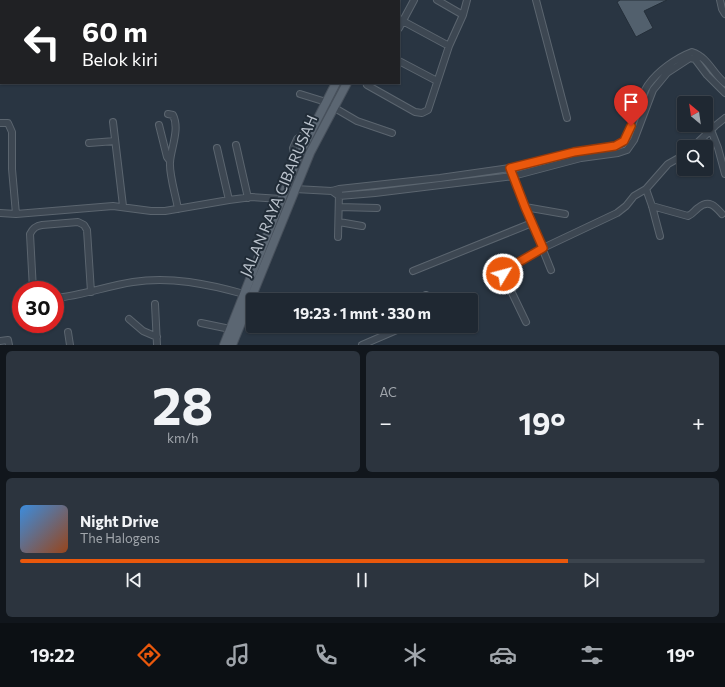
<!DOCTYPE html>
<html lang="id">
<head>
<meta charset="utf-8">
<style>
  :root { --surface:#1f2832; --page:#2c343e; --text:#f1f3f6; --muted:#a1a6ac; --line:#3c444d; --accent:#ea580c }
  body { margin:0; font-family:Commissioner,sans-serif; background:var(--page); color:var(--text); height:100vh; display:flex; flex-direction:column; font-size:15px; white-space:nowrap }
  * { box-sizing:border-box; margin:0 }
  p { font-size:13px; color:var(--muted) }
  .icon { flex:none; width:22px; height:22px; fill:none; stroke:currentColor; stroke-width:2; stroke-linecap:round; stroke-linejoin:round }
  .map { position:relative; height:345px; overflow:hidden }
  .sheet { display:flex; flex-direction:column; gap:6px; padding:6px; background:#11161c; flex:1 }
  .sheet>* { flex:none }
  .banner { position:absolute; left:0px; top:0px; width:400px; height:84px; box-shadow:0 1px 3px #0004,0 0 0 1px var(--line); background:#202124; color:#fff; overflow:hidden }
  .needle { width:26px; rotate:331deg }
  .buttons { position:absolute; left:677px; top:96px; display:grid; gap:8px }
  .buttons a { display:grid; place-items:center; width:36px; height:36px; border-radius:4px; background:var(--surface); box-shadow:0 1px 3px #0004,0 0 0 1px var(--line); font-size:20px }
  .speed { position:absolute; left:12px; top:281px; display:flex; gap:8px; font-size:20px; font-weight:700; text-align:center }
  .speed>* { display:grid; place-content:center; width:52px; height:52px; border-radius:50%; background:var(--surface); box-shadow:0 1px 3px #0004,0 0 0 1px var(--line); line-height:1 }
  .speed .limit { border:6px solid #d22; background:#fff; color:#111 }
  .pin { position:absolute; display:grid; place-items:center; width:34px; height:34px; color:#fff; margin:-41px -17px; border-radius:50% 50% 50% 0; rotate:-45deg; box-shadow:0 0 4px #0007 }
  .pin .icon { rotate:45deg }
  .me { position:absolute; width:44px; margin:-22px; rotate:53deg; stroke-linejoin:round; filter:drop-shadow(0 0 3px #0008) }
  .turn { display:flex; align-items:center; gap:14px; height:84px; padding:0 16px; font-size:18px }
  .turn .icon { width:52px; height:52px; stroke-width:2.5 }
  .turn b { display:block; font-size:28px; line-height:34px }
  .big { font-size:30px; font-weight:700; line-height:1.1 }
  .sheet .card { flex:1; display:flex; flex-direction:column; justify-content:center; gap:6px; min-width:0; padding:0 14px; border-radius:6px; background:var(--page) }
  .sheet .dial { align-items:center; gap:0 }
  .dial b { font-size:52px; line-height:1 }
  .song { display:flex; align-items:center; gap:12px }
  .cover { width:48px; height:48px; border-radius:6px; background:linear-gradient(135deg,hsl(210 70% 55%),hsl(20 70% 35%)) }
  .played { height:4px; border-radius:2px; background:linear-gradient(90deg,var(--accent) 80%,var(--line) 80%) }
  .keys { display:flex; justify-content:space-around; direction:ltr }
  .heat { display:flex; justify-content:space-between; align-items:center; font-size:22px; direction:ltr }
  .sheet .tiles { flex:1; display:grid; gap:6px; grid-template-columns:1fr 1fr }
  .card:last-child { grid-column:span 2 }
  .trip { position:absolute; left:246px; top:293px; width:232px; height:40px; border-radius:4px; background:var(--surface); box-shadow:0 1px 3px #0004,0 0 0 1px var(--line); font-weight:700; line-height:40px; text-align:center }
  .dock { display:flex; height:64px; justify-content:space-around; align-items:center; background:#0c1014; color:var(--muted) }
  .dock .icon { width:28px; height:28px }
  .dock .active { color:var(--accent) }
  .dock b { font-size:18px; color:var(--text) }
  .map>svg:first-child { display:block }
</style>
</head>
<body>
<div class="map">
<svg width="725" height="345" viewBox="0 0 725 345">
  <rect width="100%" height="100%" fill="#293542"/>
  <path fill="#52606d" stroke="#242e39" d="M620,0H667L644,11L653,28L636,37L617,2Z"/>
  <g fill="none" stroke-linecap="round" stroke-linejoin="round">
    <defs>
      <path id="minor" d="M102,0V1
        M346,0L349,1
        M437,0L463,15
        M536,0L567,118
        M720,0L722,9L725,14
        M289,1L298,0
        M364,1V0
        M399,19L449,46
        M399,28L414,0
        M399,61L437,81
        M369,83L367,85L415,112L422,113L428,110L449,46L463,15L467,0
        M300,94L326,102
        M333,107L357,121L392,133
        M168,114L173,115C180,129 171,148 170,162C169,175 176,196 178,209
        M113,122L123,206
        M0,123H8L12,132V169L16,214
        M159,125L167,157L170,161
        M711,130L718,148L725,174
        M89,143L115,141
        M236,145L248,198
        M693,147L715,126L725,118
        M217,148L229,200
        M298,157L294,153L293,148L297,139L303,135L308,137
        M512,173L551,270
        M295,189L332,191L339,189L440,178L510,168L574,152L615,146C619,144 623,143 625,139C636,123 637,101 648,85C658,71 676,58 692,52C708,57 713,74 725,83
        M646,189L652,206L660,236
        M332,191L339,196L375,193L513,176L581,158L618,153L627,150L634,140L653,90L667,73L690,58L695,59L707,75L725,93
        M652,206L688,216C693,214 694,211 698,208C709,199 715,206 722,214
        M339,207L377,208
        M525,207L565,214
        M0,213L16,214L113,206L151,211H165L229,200L252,197L281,199
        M339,222L362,226
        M338,237L339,193
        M413,271L532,223
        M502,272L526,322
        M488,281L492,277L543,248L617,213L626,206L634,196L646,189L668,164L684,155
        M33,290L30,234C33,228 36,226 42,225L78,222L84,225L87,230L91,292
        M55,298C82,296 106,286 133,282C170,276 208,284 244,294
        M425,300L426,295
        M450,300L455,298
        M155,304L157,345
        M129,319L143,331L157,337
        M201,323L230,329
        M68,332L70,345
        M0,341L8,340L9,345
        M362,345L399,329L403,326"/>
      <path id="major" d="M380,1L381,0
        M390,1L391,0
        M224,345L298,157L336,83
        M232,345L310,153L347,83"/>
    </defs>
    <use href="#minor" stroke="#5b656f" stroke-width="8"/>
    <use href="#major" stroke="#47505b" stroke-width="10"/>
    <use href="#minor" stroke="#3d4752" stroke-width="6"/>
    <use href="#major" stroke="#5b6672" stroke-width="8"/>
  </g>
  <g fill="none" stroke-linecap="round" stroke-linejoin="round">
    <defs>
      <path id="route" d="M503,274L502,272L543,248L525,207L510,168L574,152L615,146L624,141L631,126"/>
    </defs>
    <use href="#route" stroke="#983908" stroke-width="10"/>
    <use href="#route" stroke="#ea580c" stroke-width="7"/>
  </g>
  <g text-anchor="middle" stroke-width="4" stroke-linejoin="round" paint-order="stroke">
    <g font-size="15" fill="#bac2cc" stroke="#212c37">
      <text transform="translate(279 196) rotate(-67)" y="5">JALAN RAYA CIBARUSAH</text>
    </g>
  </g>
</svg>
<div class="buttons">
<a><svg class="needle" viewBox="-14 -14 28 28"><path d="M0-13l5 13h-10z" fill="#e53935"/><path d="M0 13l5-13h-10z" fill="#a1a6ac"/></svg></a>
<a><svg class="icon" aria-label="search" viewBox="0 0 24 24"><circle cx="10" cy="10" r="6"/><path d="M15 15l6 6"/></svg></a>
</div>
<div class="speed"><div class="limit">30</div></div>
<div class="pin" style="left:631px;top:126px;background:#d93025"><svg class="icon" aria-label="arrive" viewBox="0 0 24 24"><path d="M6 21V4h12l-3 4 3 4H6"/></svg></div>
<svg class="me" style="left:503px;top:274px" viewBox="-20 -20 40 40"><circle r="17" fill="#ea580c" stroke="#fff" stroke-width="3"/><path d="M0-11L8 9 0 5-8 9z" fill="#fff"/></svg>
<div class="trip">19:23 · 1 mnt · 330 m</div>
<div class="banner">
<div class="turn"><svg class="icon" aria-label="left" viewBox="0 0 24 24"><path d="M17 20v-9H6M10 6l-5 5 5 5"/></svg><div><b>60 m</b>Belok kiri</div></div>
</div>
</div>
<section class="sheet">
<div class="tiles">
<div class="card dial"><b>28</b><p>km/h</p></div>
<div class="card"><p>AC</p>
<div class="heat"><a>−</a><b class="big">19°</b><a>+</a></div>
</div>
<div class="card">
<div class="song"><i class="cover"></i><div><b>Night Drive</b><p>The Halogens</p></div></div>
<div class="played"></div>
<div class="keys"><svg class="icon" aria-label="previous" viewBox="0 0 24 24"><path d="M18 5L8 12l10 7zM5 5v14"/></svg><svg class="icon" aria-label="pause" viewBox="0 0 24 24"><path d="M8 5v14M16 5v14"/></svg><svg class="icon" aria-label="next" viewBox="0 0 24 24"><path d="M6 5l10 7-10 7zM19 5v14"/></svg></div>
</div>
</div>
</section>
<nav class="dock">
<b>19:22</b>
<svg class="icon active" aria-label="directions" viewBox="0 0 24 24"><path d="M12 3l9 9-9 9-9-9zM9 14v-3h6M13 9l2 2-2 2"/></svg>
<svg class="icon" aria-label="music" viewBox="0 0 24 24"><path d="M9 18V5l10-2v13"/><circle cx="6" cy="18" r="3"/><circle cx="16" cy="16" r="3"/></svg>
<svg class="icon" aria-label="phone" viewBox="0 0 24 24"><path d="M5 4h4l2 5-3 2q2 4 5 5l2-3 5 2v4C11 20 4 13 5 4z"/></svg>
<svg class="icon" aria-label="climate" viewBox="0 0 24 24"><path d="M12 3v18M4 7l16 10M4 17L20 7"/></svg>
<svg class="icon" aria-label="car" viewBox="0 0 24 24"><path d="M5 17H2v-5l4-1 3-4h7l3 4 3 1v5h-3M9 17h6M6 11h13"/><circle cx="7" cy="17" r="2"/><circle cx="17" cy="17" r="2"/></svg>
<svg class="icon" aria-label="filters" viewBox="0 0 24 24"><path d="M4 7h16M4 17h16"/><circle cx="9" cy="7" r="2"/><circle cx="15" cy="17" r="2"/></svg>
<b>19°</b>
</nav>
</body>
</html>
